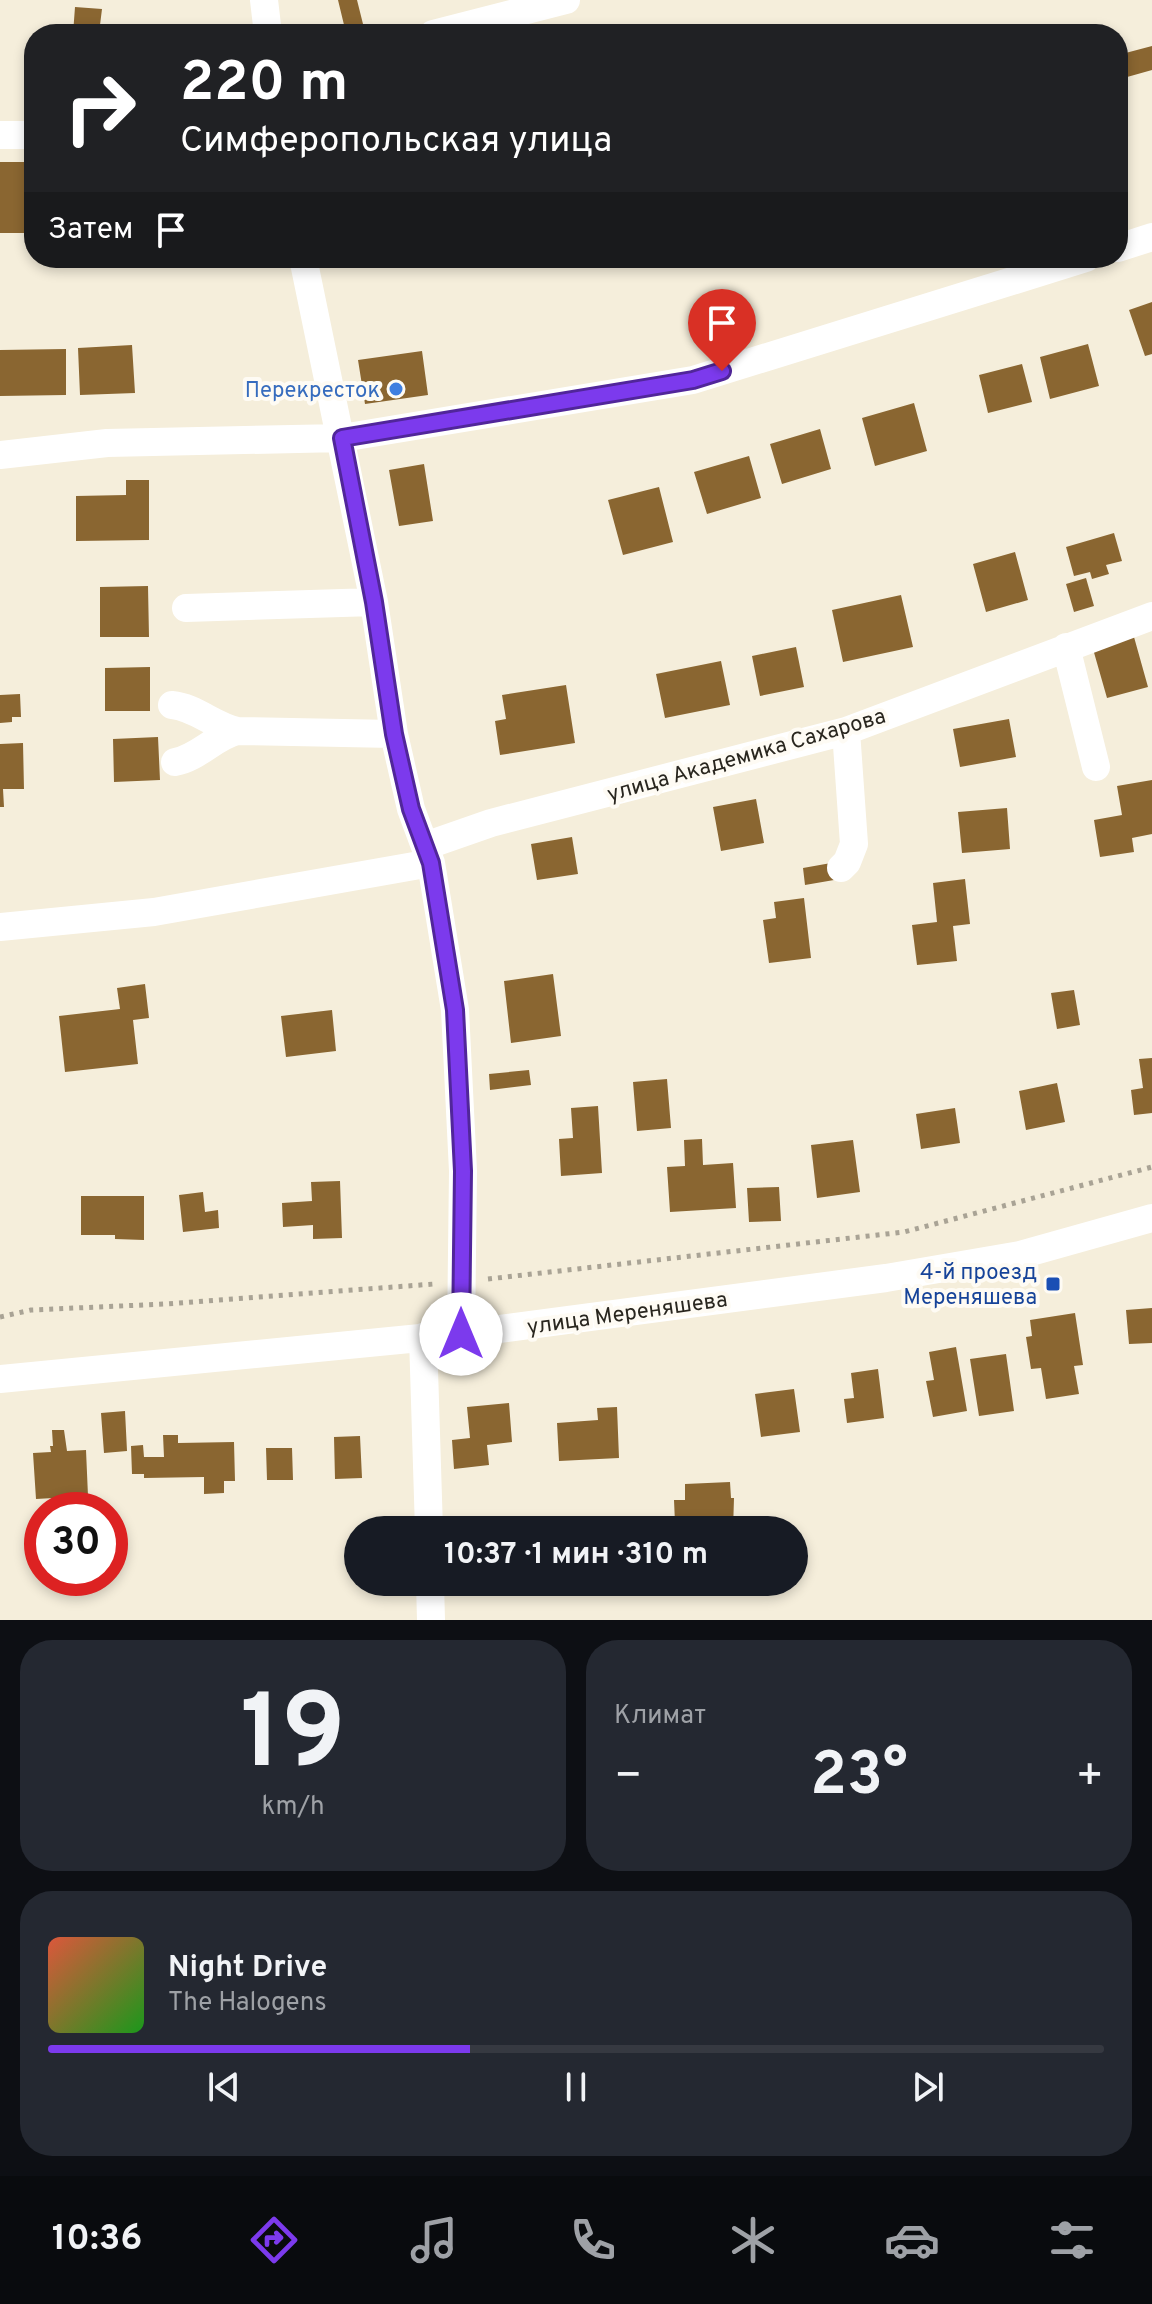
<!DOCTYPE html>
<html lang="ru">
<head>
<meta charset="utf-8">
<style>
  :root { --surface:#171b24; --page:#242831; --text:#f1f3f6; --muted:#9ea1a6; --line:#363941; --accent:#7c3aed }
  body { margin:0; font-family:Overpass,sans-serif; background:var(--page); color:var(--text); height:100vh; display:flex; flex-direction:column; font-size:30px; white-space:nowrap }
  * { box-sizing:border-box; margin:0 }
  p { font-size:26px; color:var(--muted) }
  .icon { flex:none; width:44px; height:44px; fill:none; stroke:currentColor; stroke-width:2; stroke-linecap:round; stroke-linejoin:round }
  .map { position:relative; height:1620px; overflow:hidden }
  .sheet { display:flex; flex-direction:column; gap:20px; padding:20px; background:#0d0f14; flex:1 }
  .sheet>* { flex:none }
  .hud { position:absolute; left:24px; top:24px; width:1104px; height:244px; border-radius:32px; box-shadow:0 4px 12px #0003; background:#202124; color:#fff; overflow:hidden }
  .speed { position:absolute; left:24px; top:1492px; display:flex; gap:16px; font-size:40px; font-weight:700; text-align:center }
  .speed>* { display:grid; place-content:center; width:104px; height:104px; border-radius:50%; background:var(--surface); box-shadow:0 4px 12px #0003; line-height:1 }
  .speed .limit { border:12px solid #d22; background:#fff; color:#111 }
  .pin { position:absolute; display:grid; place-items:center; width:68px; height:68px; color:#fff; margin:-82px -34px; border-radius:50% 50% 50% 0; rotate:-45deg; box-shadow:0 0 8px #0007 }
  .pin .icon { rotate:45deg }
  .me { position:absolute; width:88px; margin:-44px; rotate:0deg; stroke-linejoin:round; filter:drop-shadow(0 0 6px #0008) }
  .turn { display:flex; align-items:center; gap:28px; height:168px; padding:0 24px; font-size:36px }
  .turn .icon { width:104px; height:104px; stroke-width:2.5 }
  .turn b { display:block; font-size:56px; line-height:68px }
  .then { display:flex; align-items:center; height:76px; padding:0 24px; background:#0003; gap:16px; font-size:30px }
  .big { font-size:60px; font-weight:700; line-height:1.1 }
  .sheet .widget { flex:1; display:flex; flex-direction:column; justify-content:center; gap:12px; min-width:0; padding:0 28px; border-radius:32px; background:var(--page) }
  .sheet .dial { align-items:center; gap:0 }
  .dial b { font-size:104px; line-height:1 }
  .song { display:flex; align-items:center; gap:24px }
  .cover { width:96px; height:96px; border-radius:12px; background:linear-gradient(135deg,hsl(10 70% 55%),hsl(120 70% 35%)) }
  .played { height:8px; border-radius:4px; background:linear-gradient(90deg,var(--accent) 40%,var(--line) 40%) }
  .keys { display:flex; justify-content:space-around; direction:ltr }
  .heat { display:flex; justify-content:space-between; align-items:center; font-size:44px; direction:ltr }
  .sheet .tiles { flex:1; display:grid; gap:20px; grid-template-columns:1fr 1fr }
  .widget:last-child { grid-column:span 2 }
  .trip { position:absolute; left:344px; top:1516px; width:464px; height:80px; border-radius:40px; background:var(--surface); box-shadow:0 4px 12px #0003; font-weight:700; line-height:80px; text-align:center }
  .menu { display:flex; height:128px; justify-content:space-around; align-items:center; background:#090b0e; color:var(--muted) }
  .menu .icon { width:56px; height:56px }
  .menu .current { color:var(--accent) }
  .menu b { font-size:36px; color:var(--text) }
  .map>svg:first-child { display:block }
</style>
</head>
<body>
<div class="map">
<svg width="1152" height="1620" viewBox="0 0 1152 1620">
  <rect width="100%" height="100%" fill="#f5eedb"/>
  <path fill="#8a6631" d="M338,0H357L363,24L345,29Z
    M75,7L102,9L100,25L139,28V34H73Z
    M1152,46V70L1120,79L1118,55Z
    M0,162H34V233H0Z
    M659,258H690V260L660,264Z
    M1152,302V354L1145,356L1129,310Z
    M1088,344L1099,386L1050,399L1040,357Z
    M132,345L135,393L80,395L78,348Z
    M66,349V395L0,396V350Z
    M422,351L428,395L365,404L358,360Z
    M1022,364L1032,402L988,413L979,375Z
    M914,403L927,451L875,466L862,418Z
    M820,429L831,469L782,484L770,444Z
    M749,456L761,498L707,514L694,472Z
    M424,464L433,521L399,526L389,470Z
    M126,480H149V540L76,541V496L126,495Z
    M659,487L673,542L623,555L608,500Z
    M1114,533L1122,561L1106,565L1109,574L1092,579L1090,572L1074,576L1066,547Z
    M1015,552L1028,600L986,612L973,564Z
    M1086,578L1094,606L1074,612L1066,584Z
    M148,586L149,637H100V587Z
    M901,595L913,647L843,662L832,610Z
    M1134,637L1148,687L1107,698L1093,649Z
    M796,647L804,687L760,696L752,656Z
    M721,661L730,705L665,718L656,674Z
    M150,667V711H105V668Z
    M566,685L575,743L500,755L495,721L506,719L502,695Z
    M20,694L21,717H12V722L0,723V695Z
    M1009,719L1016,757L960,767L953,729Z
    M158,737L160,780L114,782L113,739Z
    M23,743L24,789H3L4,807H0V744Z
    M1152,780V834L1132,838L1134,852L1100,857L1094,820L1122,815L1117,786Z
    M756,799L764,843L721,851L713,807Z
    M1007,808L1010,849L962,853L958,812Z
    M572,837L578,874L537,880L531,844Z
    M831,863L834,880L805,885L803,868Z
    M965,879L970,924L953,926L957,961L917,965L912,925L937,922L933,883Z
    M804,898L811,958L769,963L763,920L776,918L774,902Z
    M553,974L561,1036L511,1043L504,981Z
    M145,984L149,1018L133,1020L138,1064L65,1072L59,1016L120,1009L117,988Z
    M1074,990L1080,1025L1057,1029L1051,993Z
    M332,1010L336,1051L286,1057L281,1016Z
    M1152,1058V1113L1134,1115L1131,1090L1143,1088L1139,1059Z
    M529,1070L531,1085L490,1090L489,1074Z
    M667,1079L671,1128L637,1131L633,1082Z
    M1057,1083L1065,1122L1026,1130L1019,1091Z
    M598,1106L602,1173L561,1176L559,1139L573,1138L571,1108Z
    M955,1108L960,1143L921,1149L916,1114Z
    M702,1139L703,1165L733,1163L736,1208L670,1212L667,1167L685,1166L684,1140Z
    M853,1140L860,1192L817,1198L811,1145Z
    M340,1181L342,1238L313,1239V1225L283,1227L282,1203L312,1201L311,1182Z
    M779,1187L781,1221L749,1222L747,1188Z
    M203,1192L205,1212L218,1210L219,1228L183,1232L179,1195Z
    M81,1196H144V1240L115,1239V1235H81Z
    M1152,1308V1343L1129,1344L1126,1310Z
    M1075,1313L1083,1365L1074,1366L1079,1394L1046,1399L1041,1368L1031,1369L1026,1337L1032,1336L1030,1320Z
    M956,1347L967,1411L933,1417L926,1381L934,1380L929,1352Z
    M1006,1354L1014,1411L979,1416L970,1359Z
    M878,1369L884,1418L847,1423L844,1399L854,1398L851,1373Z
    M794,1389L800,1432L761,1437L755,1394Z
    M509,1403L512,1442L487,1445L489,1465L454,1469L452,1440L470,1438L467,1407Z
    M617,1407L619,1458L559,1461L557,1423L598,1420L597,1408Z
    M125,1411L127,1451L104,1453L101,1413Z
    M52,1430H64L67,1451L86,1450L88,1496L36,1499L33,1453L51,1452L50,1446H53Z
    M163,1435H178V1443L234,1442L235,1481H224V1493L204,1494V1477L144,1478V1474H132L131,1446L143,1445L144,1457H164Z
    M360,1436L362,1478L335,1479L334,1437Z
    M266,1448H292L293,1480H267Z
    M730,1482L731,1498H734L733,1530H680V1523H675L674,1500H685V1484Z"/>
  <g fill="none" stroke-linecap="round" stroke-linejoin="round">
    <path stroke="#a9a395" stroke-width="5" stroke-dasharray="4 6" stroke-linecap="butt" d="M488,1279L904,1232L1152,1167
      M0,1317L31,1310L165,1304L434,1284"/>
    <path stroke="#fff" stroke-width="28" d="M264,0L268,34
      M433,34L566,0
      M0,135H34
      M1118,248L1152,237
      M303,258L374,602L394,734L411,809L431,863L455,1010L463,1171L461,1334
      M0,455L107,443L342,438L693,380L1086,258
      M186,608L374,602
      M1066,647L1096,767
      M172,705C195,707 214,726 237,731
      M175,762C198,758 214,737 237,731L394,734
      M425,846L491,823L846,731L1152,616
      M841,868L847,862L854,844L846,731
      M0,927L154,912L431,863
      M423,1337L429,1530
      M0,1379L461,1334L886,1278L1020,1255L1152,1218
      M430,1582L431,1620"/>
  </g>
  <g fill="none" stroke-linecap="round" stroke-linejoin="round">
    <defs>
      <path id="route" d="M461,1334L463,1171L455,1010L431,863L411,809L394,734L374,602L342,438L693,380L722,371"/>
    </defs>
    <use href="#route" stroke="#51269a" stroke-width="20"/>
    <use href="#route" stroke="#7c3aed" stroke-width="14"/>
  </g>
  <circle fill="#3f7fe0" stroke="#fefbf4" stroke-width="3" cx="396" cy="389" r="8"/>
  <rect fill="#1a4fb4" stroke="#fefbf4" stroke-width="3" x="1045" y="1276" width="16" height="16" rx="4"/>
  <g text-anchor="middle" stroke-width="8" stroke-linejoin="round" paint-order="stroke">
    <g font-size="22" fill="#366cbe" stroke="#fefbf4" text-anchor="end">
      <text x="380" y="397">Перекресток</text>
    </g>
    <g font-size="22" fill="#29261f" stroke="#fefbf4">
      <text transform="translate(746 754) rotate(-16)" y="8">улица Академика Сахарова</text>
      <text transform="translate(627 1312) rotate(-8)" y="8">улица Мереняшева</text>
    </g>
    <g font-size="22" fill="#164399" stroke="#fefbf4" text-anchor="end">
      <text x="1037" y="1279">4-й проезд<tspan x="1037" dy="25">Мереняшева</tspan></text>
    </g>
  </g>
</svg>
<div class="speed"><div class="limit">30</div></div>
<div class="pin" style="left:722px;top:371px;background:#d93025"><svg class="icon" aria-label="arrive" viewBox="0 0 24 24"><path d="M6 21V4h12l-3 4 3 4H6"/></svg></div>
<svg class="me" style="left:461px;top:1334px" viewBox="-20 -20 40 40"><circle r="19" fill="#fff"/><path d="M0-13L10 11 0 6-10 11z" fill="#7c3aed"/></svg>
<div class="trip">10:37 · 1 мин · 310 m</div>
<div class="hud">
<div class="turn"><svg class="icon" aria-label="right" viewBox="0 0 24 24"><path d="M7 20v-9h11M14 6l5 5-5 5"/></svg><div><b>220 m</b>Симферопольская улица</div></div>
<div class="then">Затем<svg class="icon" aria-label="arrive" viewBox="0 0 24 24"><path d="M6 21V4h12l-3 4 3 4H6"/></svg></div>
</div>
</div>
<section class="sheet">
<div class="tiles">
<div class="widget dial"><b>19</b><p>km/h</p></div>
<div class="widget"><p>Климат</p>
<div class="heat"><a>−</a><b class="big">23°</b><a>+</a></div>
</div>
<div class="widget">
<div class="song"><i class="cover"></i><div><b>Night Drive</b><p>The Halogens</p></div></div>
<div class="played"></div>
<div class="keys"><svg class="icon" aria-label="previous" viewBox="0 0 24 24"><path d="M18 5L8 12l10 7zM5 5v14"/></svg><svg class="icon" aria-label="pause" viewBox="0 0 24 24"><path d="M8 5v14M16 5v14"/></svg><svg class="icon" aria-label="next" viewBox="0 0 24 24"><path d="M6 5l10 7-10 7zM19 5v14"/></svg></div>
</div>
</div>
</section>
<nav class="menu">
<b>10:36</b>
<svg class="icon current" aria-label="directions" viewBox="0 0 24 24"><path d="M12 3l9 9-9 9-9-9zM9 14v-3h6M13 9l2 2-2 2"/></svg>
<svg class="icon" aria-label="music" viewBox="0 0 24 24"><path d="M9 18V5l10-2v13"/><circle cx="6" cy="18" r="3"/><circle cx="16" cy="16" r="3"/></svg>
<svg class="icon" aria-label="phone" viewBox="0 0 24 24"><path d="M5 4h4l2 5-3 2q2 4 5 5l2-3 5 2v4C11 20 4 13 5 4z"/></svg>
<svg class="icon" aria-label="climate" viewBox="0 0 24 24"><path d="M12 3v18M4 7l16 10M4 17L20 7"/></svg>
<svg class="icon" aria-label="car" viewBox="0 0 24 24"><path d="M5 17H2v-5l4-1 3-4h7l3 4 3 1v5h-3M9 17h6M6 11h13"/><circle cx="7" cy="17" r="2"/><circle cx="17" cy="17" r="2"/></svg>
<svg class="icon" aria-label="filters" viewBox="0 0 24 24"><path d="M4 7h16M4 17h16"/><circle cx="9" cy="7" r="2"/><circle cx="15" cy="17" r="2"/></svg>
</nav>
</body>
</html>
